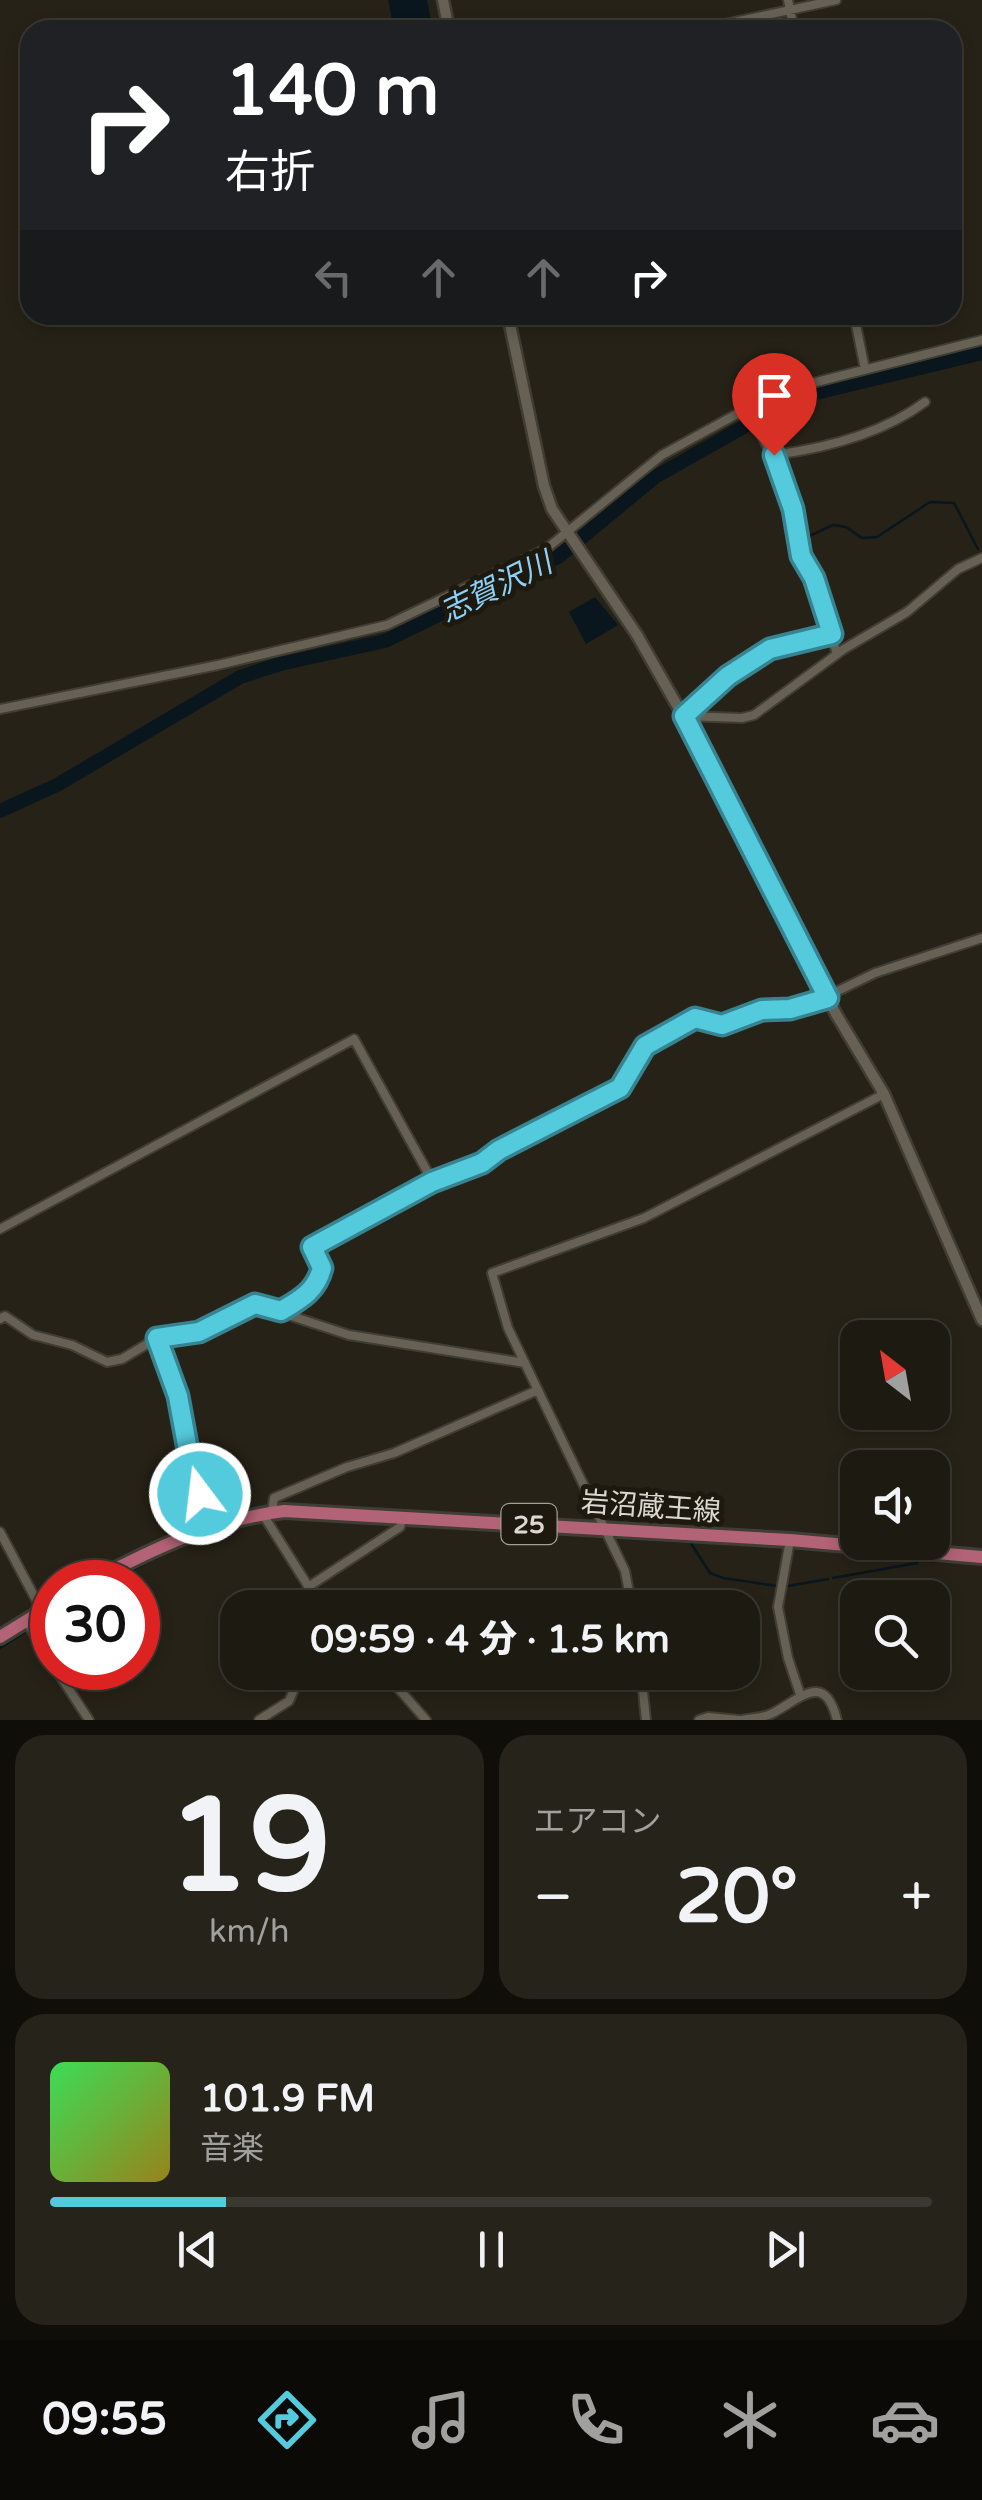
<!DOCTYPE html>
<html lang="ja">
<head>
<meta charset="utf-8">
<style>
  :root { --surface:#1c1a11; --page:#25231a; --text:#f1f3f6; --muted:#a0a19f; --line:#3a3831; --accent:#54cadd }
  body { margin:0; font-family:"Varela Round","Noto Sans JP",sans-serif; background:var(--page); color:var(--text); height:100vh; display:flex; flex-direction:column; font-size:38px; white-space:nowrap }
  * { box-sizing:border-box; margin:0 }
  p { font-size:32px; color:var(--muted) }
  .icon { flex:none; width:55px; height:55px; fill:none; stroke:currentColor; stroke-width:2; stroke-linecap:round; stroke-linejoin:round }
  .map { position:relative; height:1720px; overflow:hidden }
  .sheet { display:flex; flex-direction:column; gap:15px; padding:15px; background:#0f0e09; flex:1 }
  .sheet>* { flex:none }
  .banner { position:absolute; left:20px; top:20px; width:942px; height:305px; border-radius:30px; box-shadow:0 5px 15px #0003,0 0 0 2px var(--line); background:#202124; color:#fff; overflow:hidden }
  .needle { width:65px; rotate:329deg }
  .tools { position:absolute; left:840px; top:1320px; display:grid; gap:20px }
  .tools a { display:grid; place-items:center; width:110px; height:110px; border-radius:20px; background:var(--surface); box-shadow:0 5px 15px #0003,0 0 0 2px var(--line); font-size:50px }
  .speed { position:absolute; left:30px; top:1560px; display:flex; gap:20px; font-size:50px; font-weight:700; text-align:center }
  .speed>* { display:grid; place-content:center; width:130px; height:130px; border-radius:50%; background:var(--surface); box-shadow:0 5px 15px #0003,0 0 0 2px var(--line); line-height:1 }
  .speed .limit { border:15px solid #d22; background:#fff; color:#111 }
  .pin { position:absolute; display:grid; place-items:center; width:85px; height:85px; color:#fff; margin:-102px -42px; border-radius:50% 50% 50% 0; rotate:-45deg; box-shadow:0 0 10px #0007 }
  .pin .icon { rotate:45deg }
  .me { position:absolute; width:110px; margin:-55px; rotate:345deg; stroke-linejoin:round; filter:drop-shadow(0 0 8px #0008) }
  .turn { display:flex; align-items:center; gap:35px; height:210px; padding:0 40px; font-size:45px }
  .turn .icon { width:130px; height:130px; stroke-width:2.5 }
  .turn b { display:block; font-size:70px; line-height:85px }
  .lanes { display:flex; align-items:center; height:95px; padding:0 40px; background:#0003; justify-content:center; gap:50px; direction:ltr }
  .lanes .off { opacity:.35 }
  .big { font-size:75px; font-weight:800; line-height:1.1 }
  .sheet .tile { flex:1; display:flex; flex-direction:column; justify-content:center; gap:15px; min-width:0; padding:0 35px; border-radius:30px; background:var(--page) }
  .sheet .dial { align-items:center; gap:0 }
  .dial b { font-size:130px; line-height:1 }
  .song { display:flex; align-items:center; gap:30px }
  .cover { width:120px; height:120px; border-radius:15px; background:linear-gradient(135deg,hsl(130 70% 55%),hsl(50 70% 35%)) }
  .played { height:10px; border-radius:5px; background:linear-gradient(90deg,var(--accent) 20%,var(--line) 20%) }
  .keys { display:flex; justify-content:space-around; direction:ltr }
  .heat { display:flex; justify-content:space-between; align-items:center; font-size:55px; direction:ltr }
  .sheet .tiles { flex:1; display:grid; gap:15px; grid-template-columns:1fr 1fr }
  .tile:last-child { grid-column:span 2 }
  .trip { position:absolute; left:220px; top:1590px; width:540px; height:100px; border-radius:30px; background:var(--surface); box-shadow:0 5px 15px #0003,0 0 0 2px var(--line); font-weight:800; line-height:100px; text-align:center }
  .tabs { display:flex; height:160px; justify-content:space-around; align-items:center; background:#0b0a07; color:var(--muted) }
  .tabs .icon { width:70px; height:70px }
  .tabs .selected { color:var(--accent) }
  .tabs b { font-size:45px; color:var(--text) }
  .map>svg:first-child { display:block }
</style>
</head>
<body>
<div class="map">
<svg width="982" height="1720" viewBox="0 0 982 1720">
  <rect width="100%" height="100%" fill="#262217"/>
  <path fill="#09161e" d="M388,0H427L433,30H394Z
    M595,597L618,625L586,644L569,612Z"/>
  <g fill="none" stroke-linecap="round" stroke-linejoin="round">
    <path stroke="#09161e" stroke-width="2.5" d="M803,539L833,525L846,527L862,538L877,537L930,502L954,503L978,549
      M278,1519H317
      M458,1527L470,1528
      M483,1529L604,1537
      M616,1538L690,1542L710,1573L723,1578L777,1586
      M923,1561H951
      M969,1562L982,1565
      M833,1578L917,1563
      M109,1582L183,1544
      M788,1586L828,1579
      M35,1625L52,1615
      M0,1648L25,1632"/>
    <path stroke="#09161e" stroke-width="14" d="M0,811L57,785L240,677L280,664L385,641L558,557L655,477L795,398L982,353"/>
    <defs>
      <path id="minor" d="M788,0L794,30
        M697,30L836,0
        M854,315L865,369
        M748,409L786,483L801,557L814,578L837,654
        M774,455C827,448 882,434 925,402
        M0,709L218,665L387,625L546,549L662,455L777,392L982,340
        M684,716L742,718L754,715L844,649L907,612L958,569L982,558
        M684,716L718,684L765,652L832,634
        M0,1229L354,1039L433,1182
        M281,1311C301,1299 316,1291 322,1268L312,1247L433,1182L482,1163L499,1150L619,1087L645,1046L695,1018L722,1025L762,1010L791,1009L813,1003L875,973L982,938
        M0,1319L5,1316L33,1335L72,1345L107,1362L122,1359L157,1338L211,1327L255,1304L349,1335L525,1363
        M157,1338L177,1396L190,1461L209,1526
        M272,1512L274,1498L347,1467L394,1453L538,1390
        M262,1513L322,1608
        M0,1532L42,1611
        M790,1540L778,1607L788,1658L800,1694
        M308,1587L400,1527L403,1516
        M632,1608L625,1571L508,1328L492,1273L644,1218L884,1094
        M26,1621L52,1663
        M55,1668L89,1720
        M384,1672L426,1720
        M641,1672L646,1720
        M259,1720L289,1701L300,1676L310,1672
        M699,1720L708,1717L739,1720
        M742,1720C752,1718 764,1718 773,1713C801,1698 825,1671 837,1720"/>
      <path id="tertiary" d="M443,0L449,30
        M508,315L544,486L552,509L637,635L699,744L836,1014L884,1094L982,1320"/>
      <path id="primary" d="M90,1582C153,1549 212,1520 284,1511L790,1540L982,1557
        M0,1637L52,1605"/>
    </defs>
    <use href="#minor" stroke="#403d34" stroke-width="12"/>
    <use href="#tertiary" stroke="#403d34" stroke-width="15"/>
    <use href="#primary" stroke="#403d34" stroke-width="18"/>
    <use href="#minor" stroke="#666154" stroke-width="8"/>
    <use href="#tertiary" stroke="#666154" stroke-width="10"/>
    <use href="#primary" stroke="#b26375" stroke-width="12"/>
  </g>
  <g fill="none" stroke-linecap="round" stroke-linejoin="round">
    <defs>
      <path id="route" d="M200,1494L190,1461L178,1396L157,1338L199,1332L255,1304L281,1311C301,1299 316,1291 322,1268L312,1247L432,1182L482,1163L499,1150L620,1088L645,1046L695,1018L722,1025L762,1010L790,1009L828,998L684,716L728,676L770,649L832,634L814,578L801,556L793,509L774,455"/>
    </defs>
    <use href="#route" stroke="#378390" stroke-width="25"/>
    <use href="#route" stroke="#54cadd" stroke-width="18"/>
  </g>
  <g text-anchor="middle" stroke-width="10" stroke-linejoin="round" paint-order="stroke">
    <rect fill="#1d190e" stroke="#a19f96" stroke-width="2.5" x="501.5" y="1504" width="55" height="40" rx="8"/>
    <g font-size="25" font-weight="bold" fill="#dad8d0">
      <text x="529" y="1533">25</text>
    </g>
    <g font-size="28" fill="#dad8d0" stroke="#1d190e">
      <text transform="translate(651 1506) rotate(4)" y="10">岩沼蔵王線</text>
    </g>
    <g font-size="30" font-style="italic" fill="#8bd1fa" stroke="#1d190e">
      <text transform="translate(496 587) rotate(-26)" y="10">志賀沢川</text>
    </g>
  </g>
</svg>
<div class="tools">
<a><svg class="needle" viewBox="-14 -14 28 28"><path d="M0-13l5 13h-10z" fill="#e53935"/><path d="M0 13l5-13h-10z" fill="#a0a19f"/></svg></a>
<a><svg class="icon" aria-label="sound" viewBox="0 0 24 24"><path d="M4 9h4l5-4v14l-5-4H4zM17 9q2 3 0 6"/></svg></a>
<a><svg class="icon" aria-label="search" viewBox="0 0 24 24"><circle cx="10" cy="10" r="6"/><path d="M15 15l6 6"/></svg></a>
</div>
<div class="speed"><div class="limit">30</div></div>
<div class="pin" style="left:774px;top:455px;background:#d93025"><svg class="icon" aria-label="arrive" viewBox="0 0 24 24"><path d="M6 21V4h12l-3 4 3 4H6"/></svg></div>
<svg class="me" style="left:200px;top:1494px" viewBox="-20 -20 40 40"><circle r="17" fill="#54cadd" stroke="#fff" stroke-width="3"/><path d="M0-11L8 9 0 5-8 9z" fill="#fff"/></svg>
<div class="trip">09:59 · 4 分 · 1.5 km</div>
<div class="banner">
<div class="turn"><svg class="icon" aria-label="right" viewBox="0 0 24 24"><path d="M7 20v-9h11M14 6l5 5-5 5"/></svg><div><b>140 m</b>右折</div></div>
<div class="lanes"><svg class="icon off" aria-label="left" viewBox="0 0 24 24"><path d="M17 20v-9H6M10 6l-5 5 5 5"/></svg><svg class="icon off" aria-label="ahead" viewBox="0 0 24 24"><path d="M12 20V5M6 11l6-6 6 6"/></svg><svg class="icon off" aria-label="ahead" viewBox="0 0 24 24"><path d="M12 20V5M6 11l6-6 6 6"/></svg><svg class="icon" aria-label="right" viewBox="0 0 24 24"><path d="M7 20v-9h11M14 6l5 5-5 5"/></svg></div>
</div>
</div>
<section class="sheet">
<div class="tiles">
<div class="tile dial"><b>19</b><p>km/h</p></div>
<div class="tile"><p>エアコン</p>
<div class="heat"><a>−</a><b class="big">20°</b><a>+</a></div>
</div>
<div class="tile">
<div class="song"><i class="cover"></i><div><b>101.9 FM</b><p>音楽</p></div></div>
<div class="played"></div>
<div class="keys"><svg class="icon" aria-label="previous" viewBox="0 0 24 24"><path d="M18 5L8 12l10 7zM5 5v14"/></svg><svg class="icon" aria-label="pause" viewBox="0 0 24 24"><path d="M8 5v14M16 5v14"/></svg><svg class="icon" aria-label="next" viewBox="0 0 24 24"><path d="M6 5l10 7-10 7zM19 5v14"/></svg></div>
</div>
</div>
</section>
<nav class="tabs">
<b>09:55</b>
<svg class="icon selected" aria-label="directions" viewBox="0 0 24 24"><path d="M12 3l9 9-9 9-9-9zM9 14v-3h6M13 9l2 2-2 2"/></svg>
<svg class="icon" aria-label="music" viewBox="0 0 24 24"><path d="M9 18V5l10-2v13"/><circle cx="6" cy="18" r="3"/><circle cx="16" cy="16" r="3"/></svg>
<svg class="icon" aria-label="phone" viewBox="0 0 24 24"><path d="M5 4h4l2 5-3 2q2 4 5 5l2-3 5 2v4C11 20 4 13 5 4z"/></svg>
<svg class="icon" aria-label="climate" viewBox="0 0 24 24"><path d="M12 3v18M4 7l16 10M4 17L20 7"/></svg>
<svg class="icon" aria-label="car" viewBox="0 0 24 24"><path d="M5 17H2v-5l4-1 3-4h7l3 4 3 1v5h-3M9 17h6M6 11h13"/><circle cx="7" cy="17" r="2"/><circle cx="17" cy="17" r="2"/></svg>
</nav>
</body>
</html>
